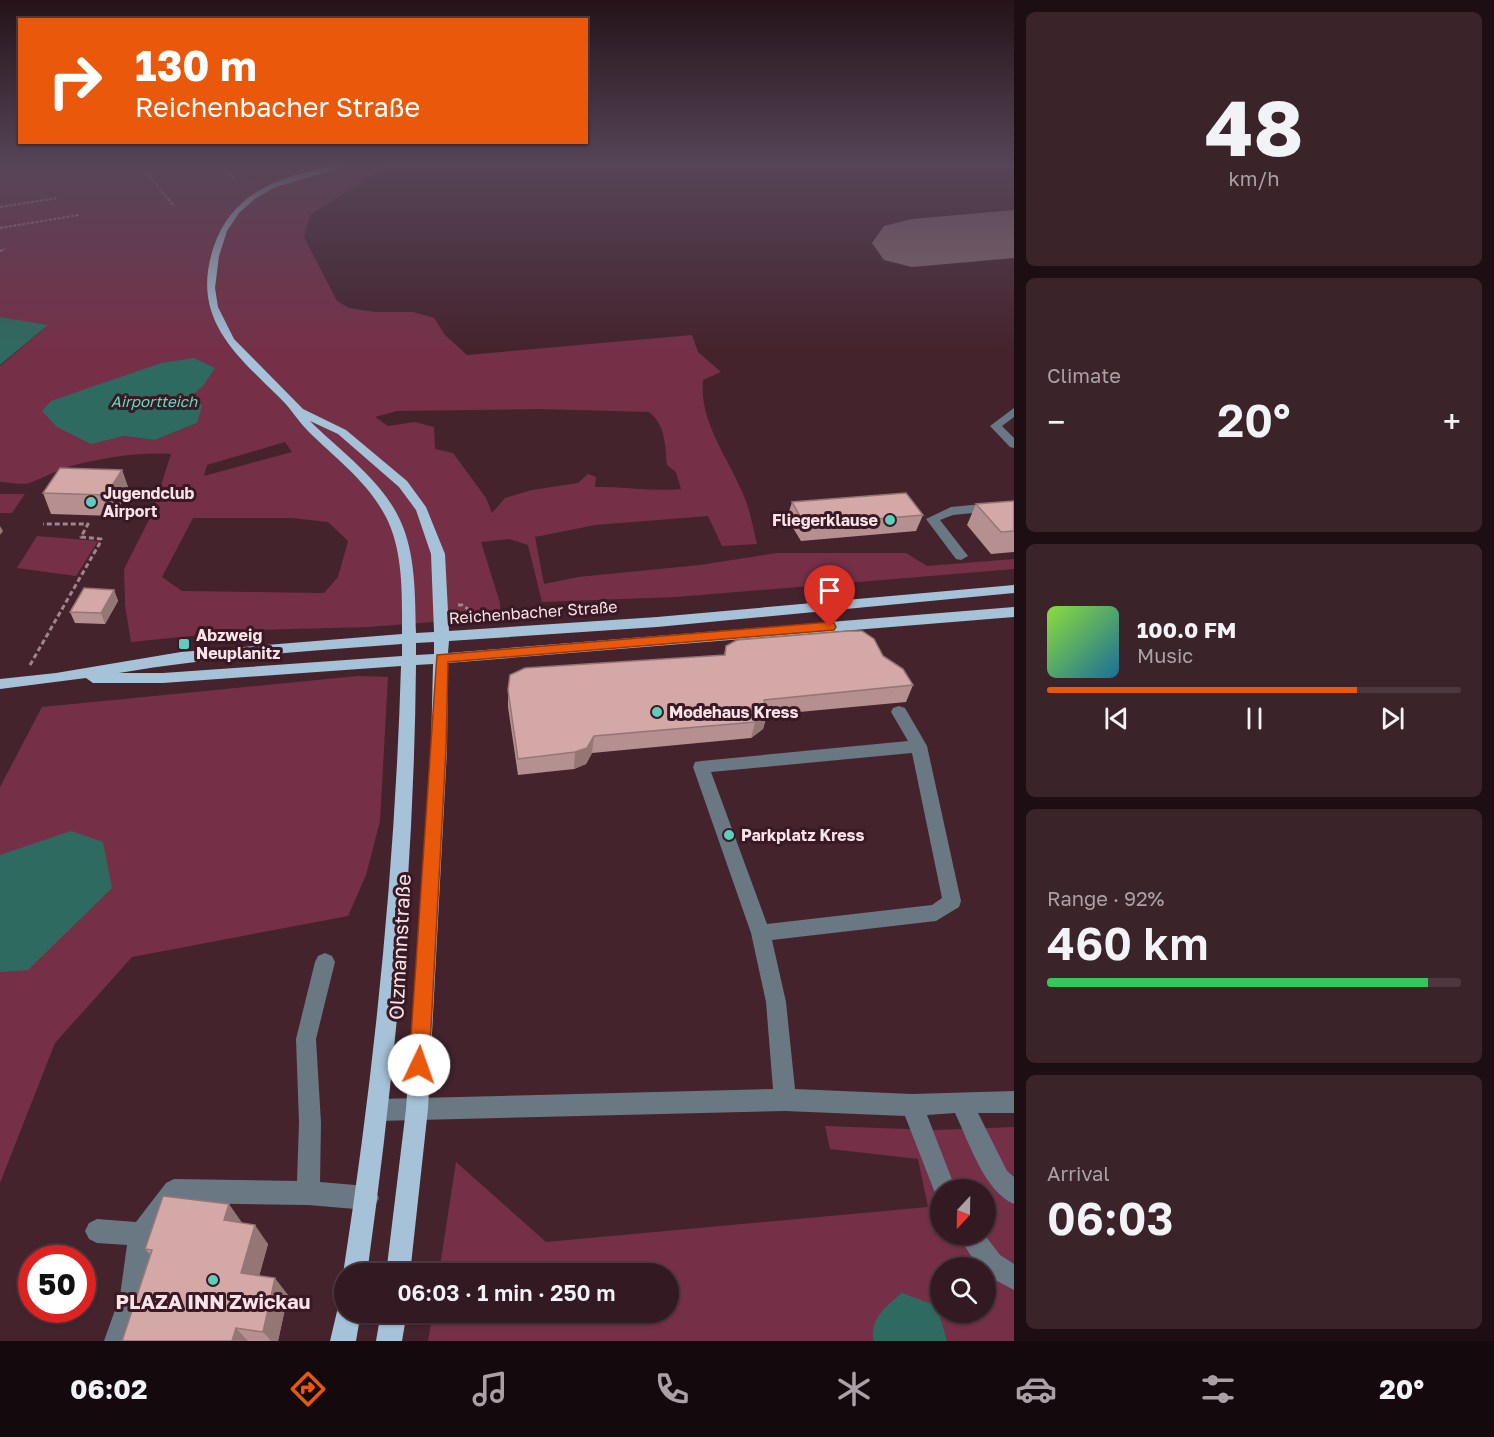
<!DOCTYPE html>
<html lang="en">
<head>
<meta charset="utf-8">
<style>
  :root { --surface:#331a22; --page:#3b232a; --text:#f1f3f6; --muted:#a9a1a5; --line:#4e3840; --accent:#ea580c }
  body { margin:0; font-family:"Golos Text",sans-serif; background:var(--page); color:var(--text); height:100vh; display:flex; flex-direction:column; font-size:22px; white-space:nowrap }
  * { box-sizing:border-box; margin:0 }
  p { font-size:20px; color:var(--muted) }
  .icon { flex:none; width:33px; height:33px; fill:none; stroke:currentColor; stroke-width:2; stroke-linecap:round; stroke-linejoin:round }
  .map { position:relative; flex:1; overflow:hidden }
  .panel { display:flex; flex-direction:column; gap:12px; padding:12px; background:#1c0e13; width:480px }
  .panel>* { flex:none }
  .top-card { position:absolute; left:18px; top:18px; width:570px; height:126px; border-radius:0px; box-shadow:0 2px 4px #0004,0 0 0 2px var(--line); background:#ea580c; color:#fff; overflow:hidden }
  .needle { width:39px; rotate:202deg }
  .tools { position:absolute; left:930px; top:1179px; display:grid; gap:12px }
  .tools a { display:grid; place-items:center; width:66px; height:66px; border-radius:50%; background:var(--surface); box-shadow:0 2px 4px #0004,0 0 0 2px var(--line); font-size:30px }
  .speed { position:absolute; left:18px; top:1245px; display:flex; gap:12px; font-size:30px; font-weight:700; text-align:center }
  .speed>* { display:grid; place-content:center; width:78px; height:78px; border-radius:50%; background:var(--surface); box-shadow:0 2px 4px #0004,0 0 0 2px var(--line); line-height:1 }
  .speed .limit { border:9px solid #d22; background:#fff; color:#111 }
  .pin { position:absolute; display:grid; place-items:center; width:51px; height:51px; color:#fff; margin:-62px -26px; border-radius:50% 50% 50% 0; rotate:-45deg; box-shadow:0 0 6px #0007 }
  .pin .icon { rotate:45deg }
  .me { position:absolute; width:66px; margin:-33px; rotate:3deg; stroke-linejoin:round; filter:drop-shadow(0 0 4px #0008) }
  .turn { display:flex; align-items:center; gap:21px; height:126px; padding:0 18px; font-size:27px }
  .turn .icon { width:78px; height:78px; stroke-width:2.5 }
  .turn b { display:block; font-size:42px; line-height:51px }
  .big { font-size:45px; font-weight:600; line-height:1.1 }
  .panel .tile { flex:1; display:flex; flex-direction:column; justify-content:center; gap:9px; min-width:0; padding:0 21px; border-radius:9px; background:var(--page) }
  .panel .dial { align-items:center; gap:0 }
  .dial b { font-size:78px; line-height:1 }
  .song { display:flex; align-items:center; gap:18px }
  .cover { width:72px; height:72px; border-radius:9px; background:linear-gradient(135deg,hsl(90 70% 55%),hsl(200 70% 35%)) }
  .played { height:6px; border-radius:3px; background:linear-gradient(90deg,var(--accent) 75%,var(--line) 75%) }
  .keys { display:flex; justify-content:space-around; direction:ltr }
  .heat { display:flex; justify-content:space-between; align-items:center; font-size:33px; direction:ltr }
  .charge { height:9px; border-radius:4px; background:linear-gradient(90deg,#34c759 92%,var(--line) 0) }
  .trip { position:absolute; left:334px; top:1263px; width:345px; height:60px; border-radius:30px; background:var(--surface); box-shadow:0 2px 4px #0004,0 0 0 2px var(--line); font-weight:600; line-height:60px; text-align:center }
  .dock { display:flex; height:96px; justify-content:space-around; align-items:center; background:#140a0e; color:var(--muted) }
  .dock .icon { width:42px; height:42px }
  .dock .selected { color:var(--accent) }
  .dock b { font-size:27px; color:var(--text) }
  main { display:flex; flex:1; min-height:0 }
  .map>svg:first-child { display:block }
</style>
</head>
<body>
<main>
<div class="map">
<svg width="1014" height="1341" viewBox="0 0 1014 1341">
  <rect width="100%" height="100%" fill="#44232d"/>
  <path fill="#753048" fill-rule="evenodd" d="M0,164H414L384,168L310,215L304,237L337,301L349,308L375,312H413L434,318L445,335L467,355L692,335L698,352L721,372L703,380C699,422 728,457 743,494C750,509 753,528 757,544L722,546L708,516L595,525L535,537L544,584L578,577L700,565L777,553H906L927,566L1014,559V569L676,597L542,602L528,545L509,539L481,542L500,603V617L368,627L250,630L131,642L125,605L124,569L151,516L171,454C137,452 104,458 71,466C57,470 45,477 32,482C24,486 9,482 0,482V366L47,326L0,317ZM161,363L203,386L192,396L197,423L155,440L122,436L109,382ZM539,409L649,412C666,425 665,446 667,465L676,472L681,489C652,492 624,486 595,487L596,477L588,474L578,483L532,490L505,498L492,513L486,498L453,453L435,449L434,427L415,422L388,426L375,417L397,411ZM285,442L292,452L204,476L207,465ZM193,518H292L328,522L348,541L338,577L324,593L182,591L162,577Z
    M0,494H25L12,513H0Z
    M37,536L98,541L76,576L17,568Z
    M358,676L388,677L380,821L366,875L348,916L132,957L55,1043L0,1183V787L42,707Z
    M825,1126L934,1130L1014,1127V1341H428L433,1313L669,1312V1274L439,1273L456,1162L546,1242L928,1207L918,1159L830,1149ZM940,1190H986V1234H940ZM940,1268H986V1312H940Z"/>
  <path fill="#2f6a60" d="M0,317L48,325L0,365Z
    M194,358L215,368L203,386L192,396L202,406L197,423L155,440L123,436L91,444L57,427L42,411L51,401L161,363Z
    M71,831L103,842L112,888L28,970L0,972V855Z
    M902,1293L937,1306L947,1341H874C868,1320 888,1304 902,1293Z"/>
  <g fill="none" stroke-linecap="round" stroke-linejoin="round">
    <path fill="#866a72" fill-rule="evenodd" d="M1014,210V258L912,267L884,260L872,243L884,226L912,219Z"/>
    <path stroke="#a1858d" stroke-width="2" stroke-dasharray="3 1.5" stroke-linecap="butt" d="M139,164L174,206
      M219,164L234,178
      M0,207L58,198
      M0,228L79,215
      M0,251L5,249"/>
    <path stroke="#a1858d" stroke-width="3" stroke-dasharray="5 3" stroke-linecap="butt" d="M458,605H462L482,618
      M30,665L101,541V539L81,537L88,524H43"/>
    <path fill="#6a7883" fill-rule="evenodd" d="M1014,408V417L1002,426L1014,438V448L1010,447L990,426Z
      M1014,501V509L953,515L940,520L968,556L961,560L956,559L926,519L951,507Z
      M899,706L905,708L927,746L961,901L959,907L936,921L772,940L786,1002L795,1089L912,1094L1014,1091V1113H978L1007,1171L1014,1177V1204C984,1191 969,1142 955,1113L927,1115L956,1190H940V1200L937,1198L905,1116L785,1111L378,1121L370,1118L367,1110L370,1102L378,1099L773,1089L766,1002L751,933L693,767L695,762L701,761L908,741L891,712L893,708ZM912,753L942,898L932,905L767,924L711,772Z
      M325,953L332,956L335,962L316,1039L321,1123L320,1182L367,1186L375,1190L379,1198L375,1206L367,1210L308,1205L180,1203L152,1239L146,1296L130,1341H104L120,1296L127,1245L97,1243L89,1239L85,1231L89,1223L97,1219L136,1222L166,1183L174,1179L297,1181L299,1123L296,1039L315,962L318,956Z
      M957,1234H984L1000,1255L1014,1264V1290L986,1275V1268H979Z"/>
    <path fill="#a5c2d8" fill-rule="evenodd" d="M344,164H355L276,187L256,198L239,213L227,231L219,256L215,288L218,307L234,339L303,409L346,430L407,481L426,507L445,554L449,631L657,617L1014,585V593L657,627L449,641L448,653L1014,607V617L448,663L447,749L428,1109L410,1274H386L406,1109L431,749L433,664L416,665C414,869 395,1072 367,1274H345V1280L343,1274C374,1073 395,870 401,666L163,683H93L86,678L0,689V679L56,673L181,652L402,634C402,595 404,545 382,510C364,479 333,456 308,431C297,420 290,407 279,397C233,352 190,316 214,246C234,187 288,175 344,164ZM310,421L338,434L399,487L416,510L431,554L434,632L416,633C415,596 416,554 400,520C382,480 340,451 310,421ZM434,642V654L416,655V643ZM402,644V656L163,673H119C213,657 307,651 402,644Z
      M345,1301V1312H361L356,1341H330L339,1303Z
      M381,1312H407L402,1341H376Z"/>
  </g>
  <path fill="#b69090" d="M122,470L129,490L114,516L51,514L43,493Z
    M1014,501V552L991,554L967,525L976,504Z
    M792,502L923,515L916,531L801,541L787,518Z
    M114,590L118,601L105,624L75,623L70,612Z
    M726,646L883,656L913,685L906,702L767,715L763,729L751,738L592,753L586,764L574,769L518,775L508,707V690L724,655Z
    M242,1223L268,1244L259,1276L288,1295L278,1341H122L150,1254L145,1249Z"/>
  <path fill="#947675" d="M122,470L129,490L114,516L106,495Z
    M0,526L3,531L0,535Z
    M114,590L118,601L105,624L101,613Z
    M767,713L763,729L751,738L755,722Z
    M594,736L592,753L586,764L574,769L575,752Z
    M229,1204L243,1224L224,1220Z
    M255,1225L268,1244L255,1291L241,1273Z
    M275,1278L288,1295L278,1341H271L263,1332Z
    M236,1328L248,1341H232Z"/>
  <path fill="#d4a8a7" stroke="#947675" stroke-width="1.5" d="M60,468L122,470L106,495L43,493Z
    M906,493L923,515L805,525L792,502Z
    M1014,501V531L1001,532L976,504Z
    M84,588L114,590L101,613L70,612Z
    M848,631H862L874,639L883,656L903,669L913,685L764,700L767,713L755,722L594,736L587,748L575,752L518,759L508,690L510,675L525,668L725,655L726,646L737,640Z
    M163,1196L229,1204L224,1220L255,1225L241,1273L275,1278L263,1332L236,1328L232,1341H122L152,1250L145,1249Z"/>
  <linearGradient id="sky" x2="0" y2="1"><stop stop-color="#251319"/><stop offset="0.47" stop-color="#564557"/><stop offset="1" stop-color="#564557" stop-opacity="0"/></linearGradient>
  <rect width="1014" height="351" fill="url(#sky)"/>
  <path fill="#ea580c" stroke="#983908" stroke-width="1.5" d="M830,622L834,623L836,627L834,630L448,662L446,749L429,1065L426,1072L419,1075L412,1072L409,1065L437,655Z"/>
  <g fill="#5ccebb" stroke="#391924" stroke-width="2">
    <circle cx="91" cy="502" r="6"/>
    <circle cx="890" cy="520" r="6"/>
    <rect x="178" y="638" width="12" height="12" rx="3"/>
    <circle cx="657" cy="712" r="6"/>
    <circle cx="729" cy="835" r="6"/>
    <circle cx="213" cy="1280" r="6"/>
  </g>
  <g text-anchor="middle" stroke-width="6" stroke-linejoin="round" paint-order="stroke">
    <g font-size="15" font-style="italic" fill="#61dac6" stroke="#391924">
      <text x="154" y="407">Airportteich</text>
    </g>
    <g font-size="16" font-weight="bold" fill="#f9e2e8" stroke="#391924" text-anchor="start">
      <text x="103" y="499">Jugendclub<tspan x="103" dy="18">Airport</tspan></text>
      <text x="878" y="526" text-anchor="end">Fliegerklause</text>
      <text x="196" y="641">Abzweig<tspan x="196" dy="18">Neuplanitz</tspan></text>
      <text x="669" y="718">Modehaus Kress</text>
      <text x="741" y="841">Parkplatz Kress</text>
    </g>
    <g font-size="16" fill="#f9e2e8" stroke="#391924">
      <text transform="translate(533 612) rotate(-4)" y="6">Reichenbacher Straße</text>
    </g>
    <g font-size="20" fill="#f9e2e8" stroke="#391924">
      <text transform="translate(400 947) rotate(-87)" y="7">Olzmannstraße</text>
    </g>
    <g font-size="20" font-weight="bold" fill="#f9e2e8" stroke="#391924">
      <text x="213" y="1309">PLAZA INN Zwickau</text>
    </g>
  </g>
</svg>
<div class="tools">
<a><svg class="needle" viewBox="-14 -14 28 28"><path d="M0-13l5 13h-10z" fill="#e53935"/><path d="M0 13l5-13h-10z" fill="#a9a1a5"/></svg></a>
<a><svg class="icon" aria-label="search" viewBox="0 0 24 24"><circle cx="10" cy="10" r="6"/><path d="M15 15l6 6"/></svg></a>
</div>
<div class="speed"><div class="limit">50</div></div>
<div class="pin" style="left:830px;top:627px;background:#d93025"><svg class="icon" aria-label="arrive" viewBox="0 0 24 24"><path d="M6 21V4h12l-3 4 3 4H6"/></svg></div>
<svg class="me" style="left:419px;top:1065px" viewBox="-20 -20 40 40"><circle r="19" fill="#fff"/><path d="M0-13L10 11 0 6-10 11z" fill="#ea580c"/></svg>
<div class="trip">06:03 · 1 min · 250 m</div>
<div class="top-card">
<div class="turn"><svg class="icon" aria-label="right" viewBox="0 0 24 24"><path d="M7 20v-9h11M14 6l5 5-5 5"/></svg><div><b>130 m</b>Reichenbacher Straße</div></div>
</div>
</div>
<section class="panel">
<div class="tile dial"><b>48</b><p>km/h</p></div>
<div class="tile"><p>Climate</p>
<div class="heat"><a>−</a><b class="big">20°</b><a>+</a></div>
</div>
<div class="tile">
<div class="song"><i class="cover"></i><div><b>100.0 FM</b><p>Music</p></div></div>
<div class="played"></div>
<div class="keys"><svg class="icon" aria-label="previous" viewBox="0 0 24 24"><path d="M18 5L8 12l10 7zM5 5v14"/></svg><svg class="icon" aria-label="pause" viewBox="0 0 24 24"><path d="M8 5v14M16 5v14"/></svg><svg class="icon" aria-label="next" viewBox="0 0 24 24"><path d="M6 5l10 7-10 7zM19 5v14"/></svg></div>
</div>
<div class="tile"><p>Range · 92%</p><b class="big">460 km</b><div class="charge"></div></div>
<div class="tile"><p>Arrival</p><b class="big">06:03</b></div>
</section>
</main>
<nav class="dock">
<b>06:02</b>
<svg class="icon selected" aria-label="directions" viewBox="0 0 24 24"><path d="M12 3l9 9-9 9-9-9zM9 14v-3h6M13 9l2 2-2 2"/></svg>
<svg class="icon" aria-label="music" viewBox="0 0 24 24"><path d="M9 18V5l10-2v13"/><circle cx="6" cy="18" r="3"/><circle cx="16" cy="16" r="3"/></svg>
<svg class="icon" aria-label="phone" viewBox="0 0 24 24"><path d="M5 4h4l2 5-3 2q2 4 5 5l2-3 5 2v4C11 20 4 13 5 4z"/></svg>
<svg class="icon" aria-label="climate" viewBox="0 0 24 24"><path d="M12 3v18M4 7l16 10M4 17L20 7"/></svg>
<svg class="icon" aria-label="car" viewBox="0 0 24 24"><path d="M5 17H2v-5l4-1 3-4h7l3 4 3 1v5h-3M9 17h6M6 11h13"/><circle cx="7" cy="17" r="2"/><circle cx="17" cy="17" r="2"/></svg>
<svg class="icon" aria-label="filters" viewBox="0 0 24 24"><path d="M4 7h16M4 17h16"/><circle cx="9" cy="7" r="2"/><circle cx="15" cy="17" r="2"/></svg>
<b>20°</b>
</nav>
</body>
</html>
